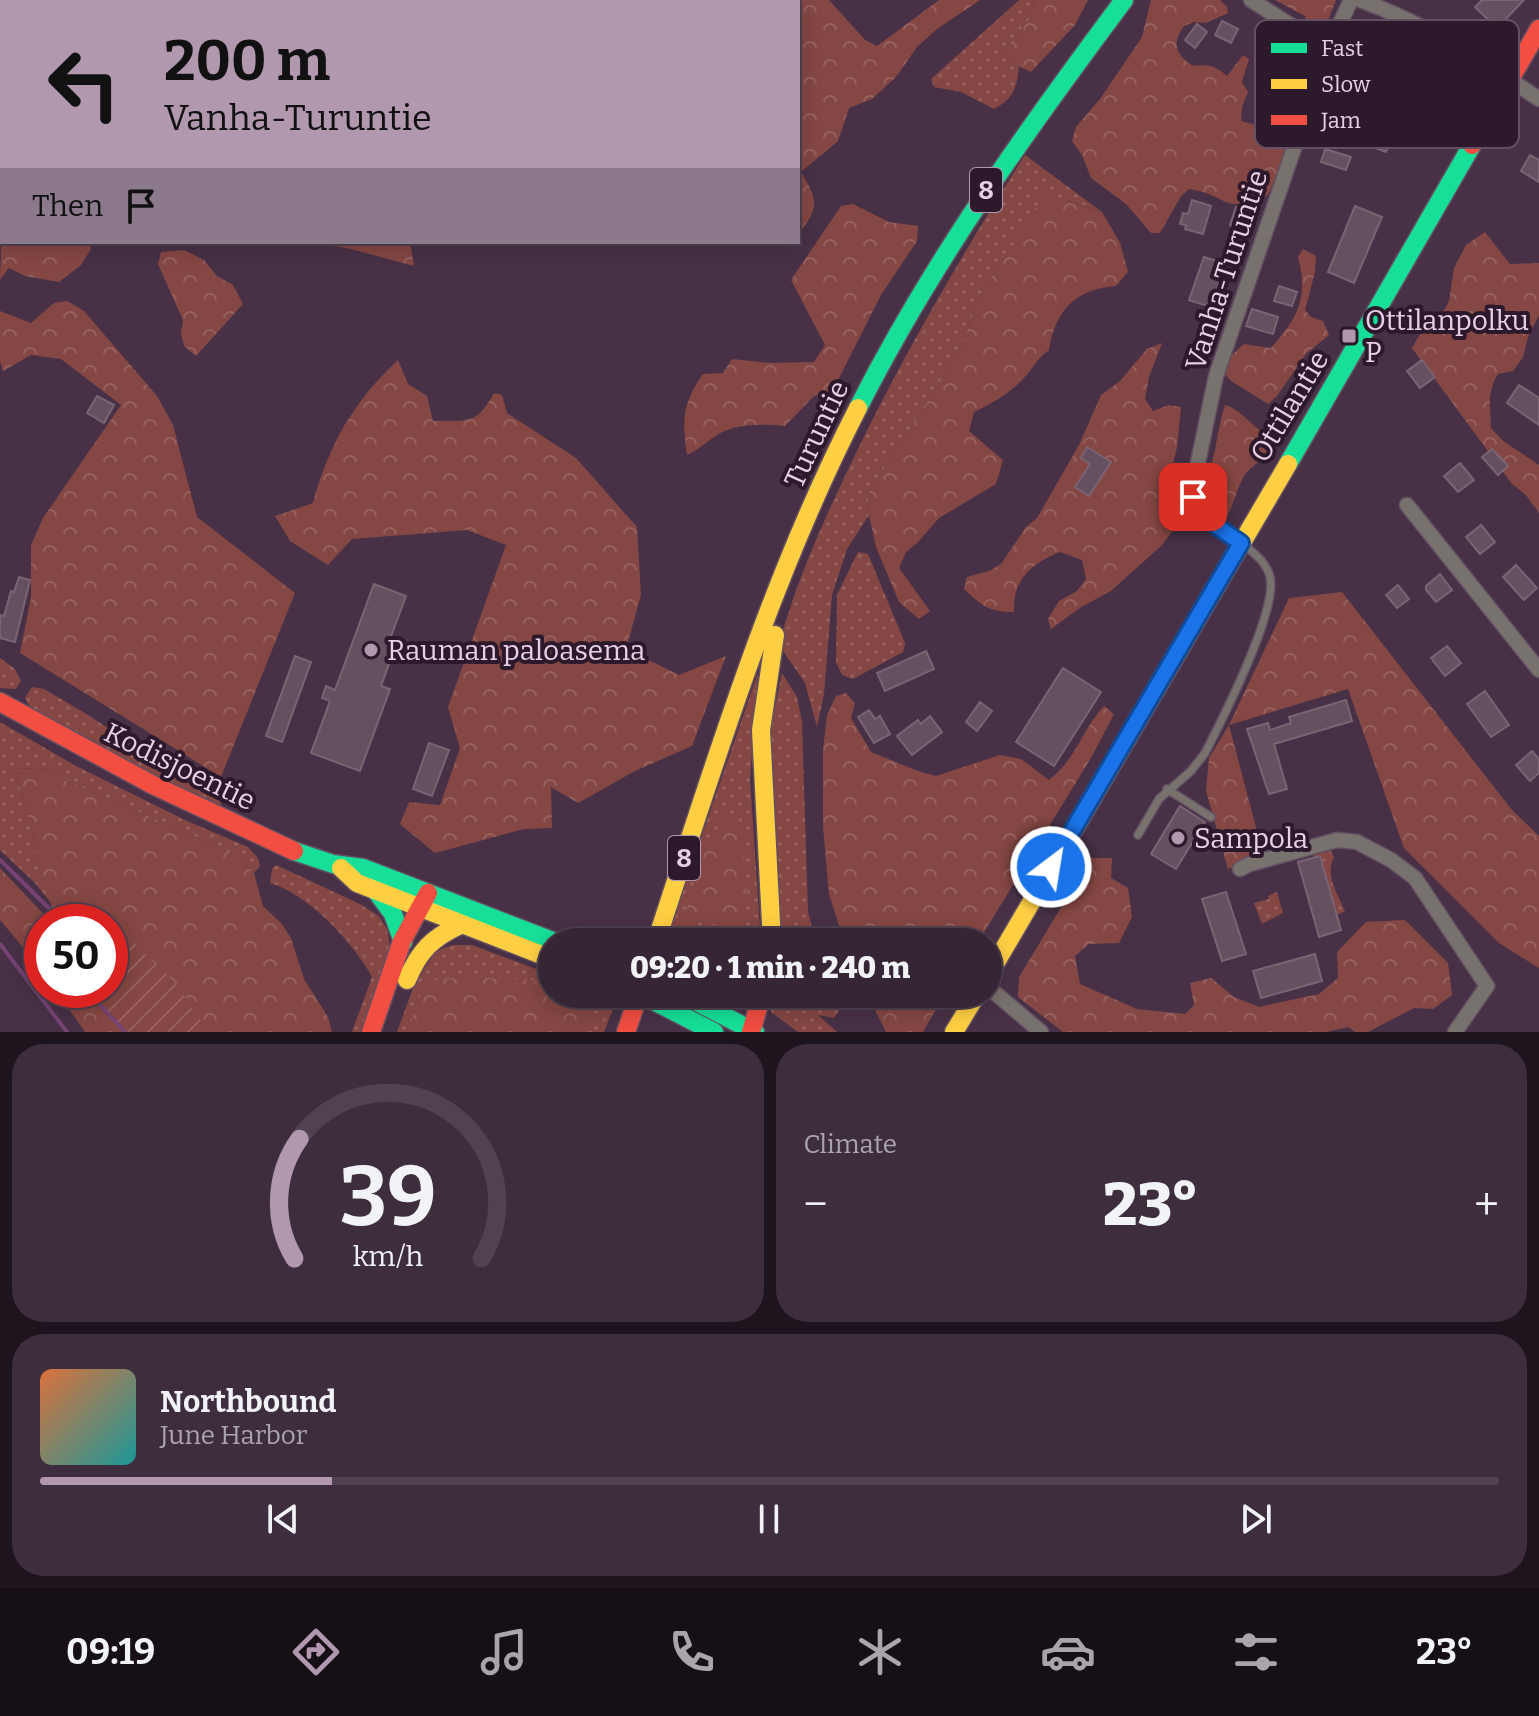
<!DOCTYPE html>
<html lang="en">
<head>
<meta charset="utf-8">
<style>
  :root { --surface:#362535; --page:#3d2d3d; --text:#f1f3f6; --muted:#aaa5ad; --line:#504250; --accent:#b198af }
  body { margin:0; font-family:Bitter,serif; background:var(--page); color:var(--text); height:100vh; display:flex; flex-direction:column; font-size:30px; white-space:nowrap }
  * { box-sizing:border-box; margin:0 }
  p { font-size:26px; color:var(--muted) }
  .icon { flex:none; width:44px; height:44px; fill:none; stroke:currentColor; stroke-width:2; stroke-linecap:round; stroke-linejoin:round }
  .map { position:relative; height:1032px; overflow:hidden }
  .sheet { display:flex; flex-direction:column; gap:12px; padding:12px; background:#1e141d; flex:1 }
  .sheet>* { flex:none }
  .top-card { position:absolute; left:0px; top:0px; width:800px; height:244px; box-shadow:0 4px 20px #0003,0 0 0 2px var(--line); background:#b198af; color:#111; overflow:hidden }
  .speed { position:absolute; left:24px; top:904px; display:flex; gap:16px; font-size:40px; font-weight:700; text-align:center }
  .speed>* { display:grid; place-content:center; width:104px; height:104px; border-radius:50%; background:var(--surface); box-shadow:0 4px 20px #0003,0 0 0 2px var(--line); line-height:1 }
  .speed .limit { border:12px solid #d22; background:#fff; color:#111 }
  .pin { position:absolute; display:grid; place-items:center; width:68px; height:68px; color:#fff; margin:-34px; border-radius:16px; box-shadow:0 4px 12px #0006 }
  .me { position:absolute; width:88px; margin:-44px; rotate:31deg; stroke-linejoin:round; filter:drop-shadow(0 0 6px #0008) }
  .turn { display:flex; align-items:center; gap:28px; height:168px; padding:0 32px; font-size:36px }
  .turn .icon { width:104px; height:104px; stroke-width:2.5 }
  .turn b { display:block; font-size:56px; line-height:68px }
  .then { display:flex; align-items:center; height:76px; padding:0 32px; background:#0003; gap:16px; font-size:30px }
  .big { font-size:60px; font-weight:800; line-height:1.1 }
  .sheet .widget { flex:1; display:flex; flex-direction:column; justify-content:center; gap:12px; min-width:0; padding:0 28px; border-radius:32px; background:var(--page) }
  .sheet .dial { align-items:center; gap:0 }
  .dial svg { height:208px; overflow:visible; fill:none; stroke:var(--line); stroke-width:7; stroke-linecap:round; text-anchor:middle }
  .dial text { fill:var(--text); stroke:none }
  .song { display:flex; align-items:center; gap:24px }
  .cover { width:96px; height:96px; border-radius:12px; background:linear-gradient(135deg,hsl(20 70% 55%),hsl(180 70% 35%)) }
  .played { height:8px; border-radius:4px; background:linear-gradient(90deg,var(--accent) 20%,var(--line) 20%) }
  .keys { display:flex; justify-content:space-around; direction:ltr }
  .heat { display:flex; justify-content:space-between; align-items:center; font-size:44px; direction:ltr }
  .sheet .tiles { flex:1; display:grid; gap:12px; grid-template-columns:1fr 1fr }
  .widget:last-child { grid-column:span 2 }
  .trip { position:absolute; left:538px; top:928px; width:464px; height:80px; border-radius:40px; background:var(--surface); box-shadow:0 4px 20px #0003,0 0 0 2px var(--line); font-weight:800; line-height:80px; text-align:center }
  .tabs { display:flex; height:128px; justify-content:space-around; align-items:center; background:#160f15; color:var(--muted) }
  .tabs .icon { width:56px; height:56px }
  .tabs .current { color:var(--accent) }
  .tabs b { font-size:36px; color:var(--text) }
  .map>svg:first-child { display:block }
</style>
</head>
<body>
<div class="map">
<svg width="1539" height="1032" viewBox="0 0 1539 1032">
  <defs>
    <pattern id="grass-dots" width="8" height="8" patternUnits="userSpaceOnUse" patternTransform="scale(2)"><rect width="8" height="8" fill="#854743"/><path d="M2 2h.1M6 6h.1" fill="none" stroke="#96605e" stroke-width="1.8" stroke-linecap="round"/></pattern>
    <pattern id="forest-crowns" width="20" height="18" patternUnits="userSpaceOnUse" patternTransform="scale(2)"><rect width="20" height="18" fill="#854743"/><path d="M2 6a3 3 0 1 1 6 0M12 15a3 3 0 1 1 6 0" fill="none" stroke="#96605e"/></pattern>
    <pattern id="garden-furrows" width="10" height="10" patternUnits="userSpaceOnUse" patternTransform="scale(2)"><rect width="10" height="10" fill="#854743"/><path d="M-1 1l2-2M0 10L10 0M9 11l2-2" fill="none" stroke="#96605e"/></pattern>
    <pattern id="water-ripples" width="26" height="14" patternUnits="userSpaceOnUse" patternTransform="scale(2)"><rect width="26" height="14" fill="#764374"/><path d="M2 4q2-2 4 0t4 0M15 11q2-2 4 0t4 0" fill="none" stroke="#8a5d88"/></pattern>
  </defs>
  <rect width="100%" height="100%" fill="#483147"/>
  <path fill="url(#grass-dots)" d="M1019,0H1034L1030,18L1004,51L1013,64L1019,67C1017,88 1013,99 994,109L961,92L934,87L931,79Z
    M1025,155L1102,212L1068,201L1006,256L982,290L959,352L868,494L869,515L847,549L832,595L824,694L817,727L805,683L779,645C797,578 826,515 856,453C906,350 964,251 1025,155Z
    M858,552L868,554L905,643L903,652L853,679L842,675L836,662L837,595Z
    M0,658L15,669L21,681L16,689L0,688Z
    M758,673L750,779L761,942H665Z
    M782,673L797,697L802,722L808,912L816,942H778L767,745Z
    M32,687L44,689L85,713L221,802V806L142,769L31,709L25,698Z
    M0,722L76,766L187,821L248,847L258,858L260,866L254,873L242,861L217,846L65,780L56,770L15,768L33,835L38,866L52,904L35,883L0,850Z
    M1327,842L1334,858C1324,874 1338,895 1345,911L1337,915L1320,857L1314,858L1313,845Z
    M276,865L360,904L379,916L387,929L390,947L363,1032H352L372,977C353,942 308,894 270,883L272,869Z
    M1277,892L1283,913L1262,924L1254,903L1269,899L1268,896Z
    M453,945H472L552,975V994H599L616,1001L604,1032H397L415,983L436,951Z
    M770,994H834L839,1011L834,1018L818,1015L837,1032H798L771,1012Z"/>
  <path fill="url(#forest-crowns)" d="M0,0H122L2,2L0,87Z
    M674,0H829L865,40L877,46L939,0H980L937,29L917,47L896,77L872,99L849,108L838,141L801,172C818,200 820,208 798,234V2H672Z
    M1034,0H1088L1075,25L1031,72L1013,64L1004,51L1030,18Z
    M1151,0H1220L1227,7L1228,13L1206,23L1194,22L1184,26C1171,44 1176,55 1193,66C1208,64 1216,66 1227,76L1243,55L1249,59L1242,82L1248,92L1242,107L1241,121L1285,133L1288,149L1268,195C1221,216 1228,194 1189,189L1181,196L1160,233H1151L1126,204L1091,178L1082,155L1072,141L1076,127L1100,99L1142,37Z
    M1275,0H1336L1318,46L1307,30L1305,16Z
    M1044,194L1102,212L1120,243L1128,272L1116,286C1076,289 1055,310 1049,350C1037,358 1033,369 1023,379C1009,394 993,403 974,412L969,431L1003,460L996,484L939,518L918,542L906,552L899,568L930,611L919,619L899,602L876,547L869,515L868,494L959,352L982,290L1006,256Z
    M853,204L889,222L918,226L917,241L881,295L832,392L814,396L785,426C761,424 734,423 714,437C704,444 698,450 687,455C682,420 682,404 703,374L723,373L732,359L770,363L814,362L825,345L791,280L841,206Z
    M2,223V242H89L91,249L81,265L59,282L25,276L9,268L0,280Z
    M1485,232L1510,264L1539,263V315L1528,337L1523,357L1513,371L1498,374C1487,391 1490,409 1491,428L1503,441L1539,465V513L1525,494L1512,484L1412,348L1426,324L1441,316L1449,301L1454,268L1466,245Z
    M311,242H410L414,266L351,249Z
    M1303,249L1316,256L1315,272L1305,310L1311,317L1323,321L1329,335L1306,354L1277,396L1268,404L1231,381L1223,372L1232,355L1244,344L1271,348C1298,317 1309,298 1298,257Z
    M184,250L204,260L217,276L233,285L243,304L196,356L184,346L181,334L183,320L158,264L161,252Z
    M67,301L84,311L157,396L173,425L197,517L295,593L221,777L20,653L31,597V545L43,518L121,405L61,359L31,355L3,371L0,361V311L31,323L54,303Z
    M1162,343L1149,377L1145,399L1153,411L1169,405L1181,407L1177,447L1165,498L1175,514V528L1162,545L1111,591L1081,607L1051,629L1048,619L1059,601L1077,591L1086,579L1082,560L1060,552C1032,563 1012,580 1014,612C989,612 982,606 964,589L967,577L989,571L1001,564L1026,527L1037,518L1079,445L1101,395L1120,381L1147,349Z
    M398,360L408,384L427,396L433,421C468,420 476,426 494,393L502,395L507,413L576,458L637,527L641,595L626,649L679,675L726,656L692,746L635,771L578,803L551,787L552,828L524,829L435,853L400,824L409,802L440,805L460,748L448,707L506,545L467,530L352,539L328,565L290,541L275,516L313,503C329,444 354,401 398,360Z
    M1225,405C1243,410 1253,430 1271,436C1270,463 1252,461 1243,478C1235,492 1234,507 1224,521C1199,505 1209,474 1215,450C1218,435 1220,420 1225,405Z
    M1342,592L1512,810L1539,836V968L1499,943L1404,848L1348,689L1229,725L1263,854L1228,869L1206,791L1209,758L1229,725L1289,598Z
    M846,693L855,703L851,718L871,752L918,771L936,776L1000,755L1021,759L1049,780C1078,757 1081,731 1104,706L1114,714L1091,758L978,942H844L829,894L823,827V750L827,715L836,696Z
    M15,768L56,770L65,780L217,846L242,861L254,873L263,906L282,924L291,938L304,979L328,1017L332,1032H208L110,929V922H100L71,901L54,913L38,866L33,835Z
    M724,814H732L739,819C745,856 754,907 737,942H726L727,937C721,927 711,927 706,917L700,914L694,922L691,942H676L701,861Z
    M1091,858H1112L1111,878L1128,888L1132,917L1119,943L1089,944L1075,956L1080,984L1137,1009L1185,1014L1194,1005L1190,983L1211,978L1234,997L1259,1007L1319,994L1338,978L1337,952L1366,922L1405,920L1448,963L1452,995L1433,1009L1414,1008L1368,1032H1355L1348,1027L1327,1032H1063L1018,997L1019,977Z
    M0,868L51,922H42V970L0,920Z
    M460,977L532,980L552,989V994C571,994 586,1005 597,1020L592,1032H408L421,991L429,981Z
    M56,990H91L101,1006L125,1032H85Z
    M867,994H945L923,1032H886Z"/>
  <path fill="url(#garden-furrows)" d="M71,901L100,922H54V913Z
    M110,929L131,940L177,985L208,1032H125L101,1006L91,990H110Z"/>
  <path fill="url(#water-ripples)" d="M186,0H483L184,2Z"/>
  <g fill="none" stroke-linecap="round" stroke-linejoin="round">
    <path stroke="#764374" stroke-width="4" d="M0,860L54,913V922
      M0,944L67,1032
      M91,990L101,1006L125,1032"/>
  </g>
  <path fill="#655060" stroke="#7a6373" stroke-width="2" d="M1482,0H1524L1497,28L1475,7Z
    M1222,21L1238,29L1231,43L1215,35Z
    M1197,24L1207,32L1195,48L1185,40Z
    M1371,49L1392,55L1390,61L1396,63L1386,94L1391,95L1386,108L1370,102L1364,121L1393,133L1386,152L1370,146L1373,139L1346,130L1347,126L1322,118L1328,100L1344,105L1352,82L1360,84Z
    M1325,149L1351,157L1346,170L1321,162Z
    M1530,155L1539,160V182L1521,171Z
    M1192,200L1211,206L1203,234L1185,229L1186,225L1180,224L1183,213L1188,214Z
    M1355,206L1382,217L1354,283L1328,272Z
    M1236,207L1251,213L1245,231L1230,225Z
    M1204,257L1226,264L1211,307L1189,300Z
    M1279,286L1297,292L1292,306L1274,301Z
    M1252,309L1278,317L1273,334L1246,326Z
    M1422,360L1435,377L1420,388L1407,371Z
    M1519,385L1539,398V425L1507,403Z
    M97,396L114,405L104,423L87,413Z
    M1087,447L1111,462L1089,496L1075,487L1090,464L1081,458Z
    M1492,449L1508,466L1498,475L1482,457Z
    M1460,463L1474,480L1458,492L1444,476Z
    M1481,525L1495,542L1480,554L1466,537Z
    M1516,565L1537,588L1524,600L1503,577Z
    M1440,574L1452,590L1436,602L1426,590V586Z
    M19,577L30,580L15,642L0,638V615L4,616L11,591L14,592Z
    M374,584L406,596L390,639L397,642L381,686L390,689L360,771L311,753L330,701L322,698L326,686L335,690Z
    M1398,585L1409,599L1397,608L1386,595Z
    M1447,646L1461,663L1445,676L1431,658Z
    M926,651L934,669L885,691L877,673Z
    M295,656L311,662L282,742L266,736Z
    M1063,668L1101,692L1054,766L1016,742Z
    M1485,691L1509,725L1491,737L1467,704Z
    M1346,700L1352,721L1274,744L1287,789L1269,794L1247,729L1268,723L1270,730L1291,723L1289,717Z
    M980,702L992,711L977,731L966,722Z
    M869,710L875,719L880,716L890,734L874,743L858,717Z
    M930,716L942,732L912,755L897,736L918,720L921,724Z
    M429,743L449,750L432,796L413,789Z
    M1532,751L1539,759V773L1530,781L1516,765Z
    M1180,806L1205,822L1176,869L1151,854Z
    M1320,856L1341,930L1319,937L1298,862Z
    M1226,892L1246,954L1222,961L1202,899Z
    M1315,954L1322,981L1261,998L1253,971Z"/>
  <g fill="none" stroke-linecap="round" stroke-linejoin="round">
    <defs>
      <path id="lane" d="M1167,789L1211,817
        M1138,835L1159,799L1191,771L1205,753C1222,720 1278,610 1270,577C1267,563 1254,553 1243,544"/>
      <path id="street" d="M1251,0L1328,49
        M1360,0C1426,24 1481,60 1539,99
        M1407,505L1539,670
        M1241,543L1198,510L1193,497L1196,472L1216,376L1328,49L1351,0
        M1240,869L1250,864L1337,840L1357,842L1391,860L1415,878L1487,986L1455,1032
        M988,987L1041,1032"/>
      <path id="fast" d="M858,408C932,262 1026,131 1124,0
        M1288,464L1472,145
        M294,851L333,864L363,868L555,942
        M376,891L393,914L403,942
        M640,994L714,1032
        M682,994L755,1032"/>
      <path id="slow" d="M341,868L357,883L552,959
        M656,942C715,762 771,577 858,408
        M772,942L761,730L775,635
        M988,976L1288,464
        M407,980C419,951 432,938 460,925
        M954,1032L977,994"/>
      <path id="jam" d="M1472,145L1539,29
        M0,702L153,785L294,851
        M371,1032L402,941L428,893
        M626,1032L639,994
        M751,1032L762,994"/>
    </defs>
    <use href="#lane" stroke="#634f62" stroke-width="10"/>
    <use href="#street" stroke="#634f62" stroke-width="17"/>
    <use href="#fast" stroke="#634f62" stroke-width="21"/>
    <use href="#slow" stroke="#634f62" stroke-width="21"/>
    <use href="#jam" stroke="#634f62" stroke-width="21"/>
    <use href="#lane" stroke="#78726e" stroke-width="7"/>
    <use href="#street" stroke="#78726e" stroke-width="14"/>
    <use href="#fast" stroke="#16e098" stroke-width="18"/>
    <use href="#slow" stroke="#ffcf43" stroke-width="18"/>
    <use href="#jam" stroke="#f24e42" stroke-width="18"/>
  </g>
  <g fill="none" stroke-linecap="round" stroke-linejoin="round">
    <defs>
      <path id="route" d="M1051,867L1241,543C1222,529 1202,520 1193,497"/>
    </defs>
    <use href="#route" stroke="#114b97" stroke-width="20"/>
    <use href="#route" stroke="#1a73e8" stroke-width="14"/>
  </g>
  <g fill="#b198af" stroke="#2c192b" stroke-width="3">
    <rect x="1341" y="328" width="16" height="16" rx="4"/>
    <circle cx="371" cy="650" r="8"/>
    <circle cx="1178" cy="838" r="8"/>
  </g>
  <g text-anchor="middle" stroke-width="8" stroke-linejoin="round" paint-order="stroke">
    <g fill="#2c192b" stroke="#b099af" stroke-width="2">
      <rect x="970" y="168" width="32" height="44" rx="6"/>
      <rect x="668" y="836" width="32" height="44" rx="6"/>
    </g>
    <g font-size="26" font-weight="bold" fill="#e9d0e7">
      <text x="986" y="199">8</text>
      <text x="684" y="867">8</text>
    </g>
    <g font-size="28" fill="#e9d0e7" stroke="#2c192b">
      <text transform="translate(1226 270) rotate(-72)" y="10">Vanha-Turuntie</text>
      <text transform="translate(1289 406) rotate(-59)" y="10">Ottilantie</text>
      <text transform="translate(816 434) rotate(-65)" y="10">Turuntie</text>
      <text transform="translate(180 766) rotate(26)" y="10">Kodisjoentie</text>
    </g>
    <g font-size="28" fill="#e9d0e7" stroke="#2c192b" text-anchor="start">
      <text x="1365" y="330">Ottilanpolku<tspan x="1365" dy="32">P</tspan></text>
      <text x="387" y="660">Rauman paloasema</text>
      <text x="1194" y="848">Sampola</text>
    </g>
  </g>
  <rect x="1255" y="20" width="264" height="128" rx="12" fill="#2c192b" stroke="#655063" stroke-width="2"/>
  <rect x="1271" y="43" width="36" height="10" fill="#16e098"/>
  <rect x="1271" y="79" width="36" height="10" fill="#ffcf43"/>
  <rect x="1271" y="115" width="36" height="10" fill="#f24e42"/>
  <g font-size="22" fill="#e9d0e7">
    <text x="1321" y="56">Fast</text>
    <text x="1321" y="92">Slow</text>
    <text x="1321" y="128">Jam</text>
  </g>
</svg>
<div class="speed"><div class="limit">50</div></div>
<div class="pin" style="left:1193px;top:497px;background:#d93025"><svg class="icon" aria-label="arrive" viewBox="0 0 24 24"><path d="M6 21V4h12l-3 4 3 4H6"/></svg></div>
<svg class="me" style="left:1051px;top:867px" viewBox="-20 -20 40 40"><circle r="17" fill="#1a73e8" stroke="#fff" stroke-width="3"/><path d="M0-11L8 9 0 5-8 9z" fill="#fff"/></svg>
<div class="trip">09:20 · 1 min · 240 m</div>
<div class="top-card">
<div class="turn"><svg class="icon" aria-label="left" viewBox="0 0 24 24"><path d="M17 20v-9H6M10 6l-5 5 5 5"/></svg><div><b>200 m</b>Vanha-Turuntie</div></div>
<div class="then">Then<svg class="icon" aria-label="arrive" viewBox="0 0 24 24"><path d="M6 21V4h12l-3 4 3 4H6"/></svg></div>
</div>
</div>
<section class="sheet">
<div class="tiles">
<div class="widget dial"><svg viewBox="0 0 100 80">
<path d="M14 69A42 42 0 1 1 86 69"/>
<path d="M14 69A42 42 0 0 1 16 23" stroke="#b198af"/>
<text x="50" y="56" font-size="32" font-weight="700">39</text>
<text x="50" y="72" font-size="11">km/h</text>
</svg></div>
<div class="widget"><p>Climate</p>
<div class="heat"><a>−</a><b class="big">23°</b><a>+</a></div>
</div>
<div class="widget">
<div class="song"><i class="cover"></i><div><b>Northbound</b><p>June Harbor</p></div></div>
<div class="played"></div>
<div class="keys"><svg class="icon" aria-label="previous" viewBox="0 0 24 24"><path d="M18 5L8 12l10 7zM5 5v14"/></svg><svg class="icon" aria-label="pause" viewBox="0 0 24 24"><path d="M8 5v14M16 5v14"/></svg><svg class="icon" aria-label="next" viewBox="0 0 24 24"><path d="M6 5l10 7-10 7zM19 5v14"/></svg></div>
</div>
</div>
</section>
<nav class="tabs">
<b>09:19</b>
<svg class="icon current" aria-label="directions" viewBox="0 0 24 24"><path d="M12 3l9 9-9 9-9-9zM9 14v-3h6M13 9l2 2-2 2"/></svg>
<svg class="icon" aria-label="music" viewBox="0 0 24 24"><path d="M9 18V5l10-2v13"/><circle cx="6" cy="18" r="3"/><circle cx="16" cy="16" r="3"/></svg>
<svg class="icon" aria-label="phone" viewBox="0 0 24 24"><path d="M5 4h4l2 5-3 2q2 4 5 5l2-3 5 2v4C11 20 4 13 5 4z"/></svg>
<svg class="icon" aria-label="climate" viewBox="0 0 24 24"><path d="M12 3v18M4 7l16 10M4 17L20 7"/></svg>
<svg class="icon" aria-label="car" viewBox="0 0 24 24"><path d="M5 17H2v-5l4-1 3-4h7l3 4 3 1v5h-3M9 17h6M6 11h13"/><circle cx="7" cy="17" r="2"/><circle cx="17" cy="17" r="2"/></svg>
<svg class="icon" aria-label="filters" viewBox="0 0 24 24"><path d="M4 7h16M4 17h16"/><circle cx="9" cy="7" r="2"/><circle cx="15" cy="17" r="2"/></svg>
<b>23°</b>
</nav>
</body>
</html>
